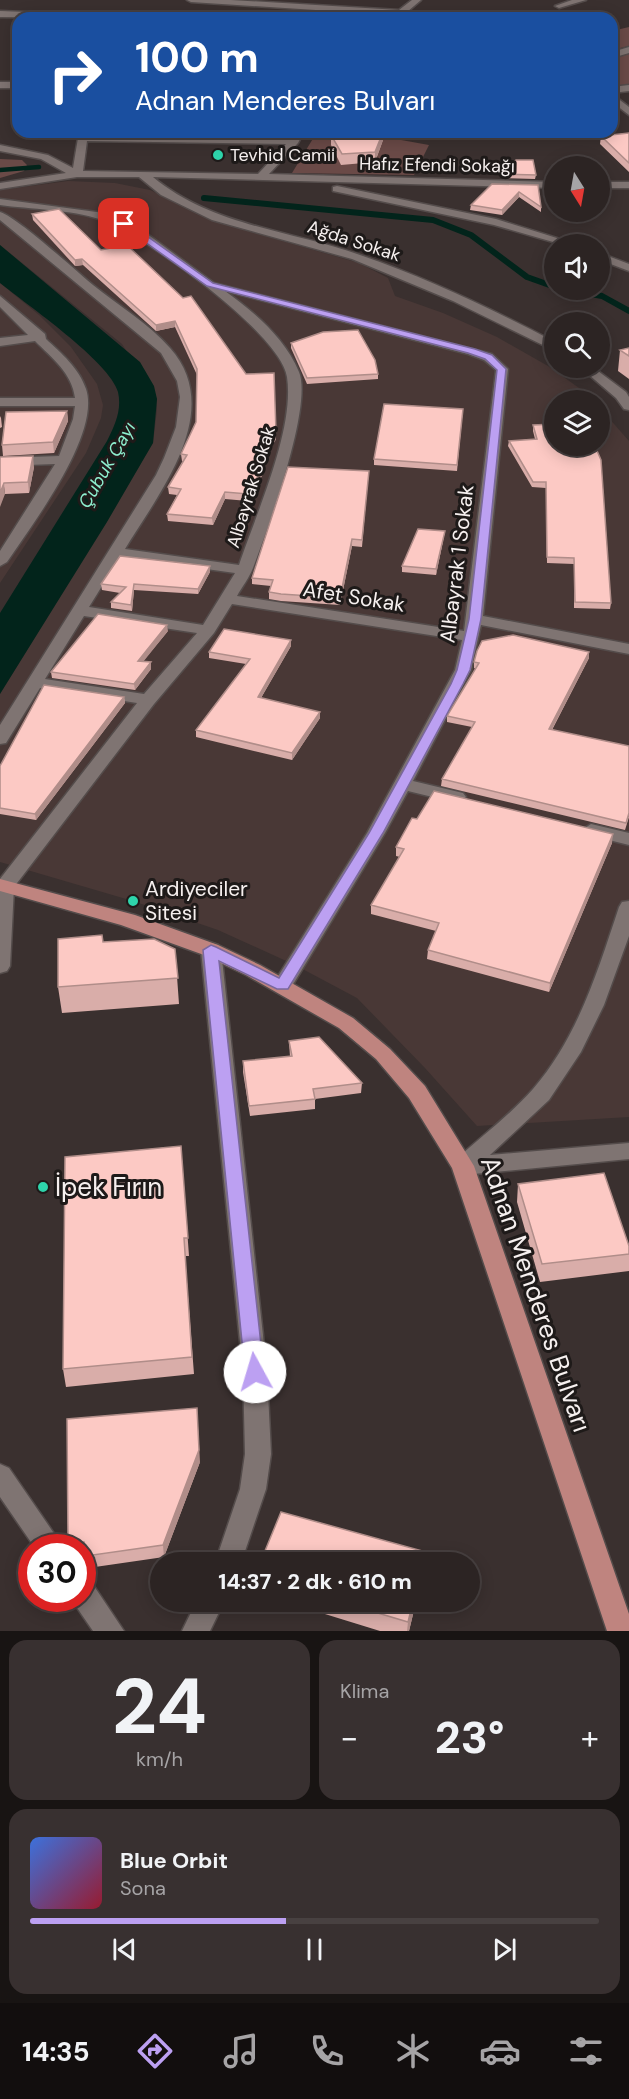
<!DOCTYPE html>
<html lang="tr">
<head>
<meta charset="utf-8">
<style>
  :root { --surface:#2c2423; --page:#383030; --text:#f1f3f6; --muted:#a6a4a6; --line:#484141; --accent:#bca0f2 }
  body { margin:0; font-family:"DM Sans",sans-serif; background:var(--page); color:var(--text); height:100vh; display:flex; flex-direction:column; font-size:22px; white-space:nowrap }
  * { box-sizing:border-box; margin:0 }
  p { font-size:20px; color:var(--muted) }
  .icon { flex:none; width:33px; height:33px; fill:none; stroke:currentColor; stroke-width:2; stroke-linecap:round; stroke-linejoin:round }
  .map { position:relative; height:1631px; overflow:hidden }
  .drawer { display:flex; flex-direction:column; gap:9px; padding:9px; background:#181413; flex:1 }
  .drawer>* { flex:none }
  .top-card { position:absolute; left:12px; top:12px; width:606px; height:126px; border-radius:18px; box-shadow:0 3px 15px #0003,0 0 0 2px var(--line); background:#1a4fa0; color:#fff; overflow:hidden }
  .needle { width:39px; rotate:169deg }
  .tools { position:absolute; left:544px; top:156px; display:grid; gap:12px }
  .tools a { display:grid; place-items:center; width:66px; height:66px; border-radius:50%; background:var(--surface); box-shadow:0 3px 15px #0003,0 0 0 2px var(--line); font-size:30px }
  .speed { position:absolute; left:18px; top:1534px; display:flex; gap:12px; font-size:30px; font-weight:700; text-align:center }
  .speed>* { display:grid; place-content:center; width:78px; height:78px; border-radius:50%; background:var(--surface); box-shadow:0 3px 15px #0003,0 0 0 2px var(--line); line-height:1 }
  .speed .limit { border:9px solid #d22; background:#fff; color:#111 }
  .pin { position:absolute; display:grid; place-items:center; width:51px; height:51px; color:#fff; margin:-26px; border-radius:12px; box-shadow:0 3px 9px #0006 }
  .me { position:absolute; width:66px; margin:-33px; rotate:354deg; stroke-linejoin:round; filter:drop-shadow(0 0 4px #0008) }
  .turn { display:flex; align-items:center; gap:21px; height:126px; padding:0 24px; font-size:27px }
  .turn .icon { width:78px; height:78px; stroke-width:2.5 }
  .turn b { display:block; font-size:42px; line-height:51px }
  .big { font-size:45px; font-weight:800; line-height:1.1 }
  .drawer .card { flex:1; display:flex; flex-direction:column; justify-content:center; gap:9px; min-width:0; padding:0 21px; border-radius:18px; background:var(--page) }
  .drawer .dial { align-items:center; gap:0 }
  .dial b { font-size:78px; line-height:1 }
  .song { display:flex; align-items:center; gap:18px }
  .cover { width:72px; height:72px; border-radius:9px; background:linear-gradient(135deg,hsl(220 70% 55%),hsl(350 70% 35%)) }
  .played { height:6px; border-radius:3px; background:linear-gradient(90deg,var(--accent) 45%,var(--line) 45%) }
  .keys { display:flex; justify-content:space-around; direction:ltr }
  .heat { display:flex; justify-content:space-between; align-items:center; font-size:33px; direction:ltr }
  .drawer .tiles { flex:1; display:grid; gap:9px; grid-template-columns:1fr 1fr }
  .card:last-child { grid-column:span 2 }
  .trip { position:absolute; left:150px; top:1552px; width:330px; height:60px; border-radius:30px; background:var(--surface); box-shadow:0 3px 15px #0003,0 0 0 2px var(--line); font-weight:800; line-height:60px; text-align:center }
  .tabs { display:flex; height:96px; justify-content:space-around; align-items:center; background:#120e0e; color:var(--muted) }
  .tabs .icon { width:42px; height:42px }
  .tabs .active { color:var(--accent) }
  .tabs b { font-size:27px; color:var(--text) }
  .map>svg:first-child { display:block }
</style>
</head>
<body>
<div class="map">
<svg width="629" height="1631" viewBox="0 0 629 1631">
  <rect width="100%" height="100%" fill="#3a302f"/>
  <path fill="#493836" d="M68,181L115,183L150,190L224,224L359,263L388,278L395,296L443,313L497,337L548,366L589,395L593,400H555V446H600V408L629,441V1117L477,1126L425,1068L357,998L295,965L218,930L133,901L0,862V694L153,443L157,410V399L122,344L0,245V190Z
    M0,283L39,315L71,347L97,384L103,405L101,418L86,453L0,583Z"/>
  <path fill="#6a4a47" d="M629,27V46L612,50V31Z
    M629,53V86L619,87L612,80V57Z
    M317,132L390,138L429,145L414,175L292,173Z
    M0,159L22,160L27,165L24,171L0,178Z"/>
  <path fill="#02241b" d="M0,245L140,362L154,386L157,399L153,443L107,522L0,694V613L107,441C115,425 122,410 118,392C110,362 26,304 0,283Z"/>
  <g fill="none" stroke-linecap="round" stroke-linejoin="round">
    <path stroke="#02241b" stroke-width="4.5" d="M0,170L39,167"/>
    <path stroke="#02241b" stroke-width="6" d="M204,198L433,220L471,235L527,277L555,287
      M569,290L602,296L629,311"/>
    <defs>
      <path id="minor" d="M187,0H231L399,10L412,0H421L400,18H391L393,15L191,2Z
        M572,0H586L559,8L555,6Z
        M0,11L104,15L108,18L0,17Z
        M629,47V53L612,58V52Z
        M0,82H18V88H0Z
        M629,85V91L612,93V87Z
        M612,94L629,107V115L612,102Z
        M79,132H89L88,135L291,138L296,132H304L298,143L269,174L555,182V188L153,177C212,226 289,230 360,255C427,278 492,309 555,342V351L453,301L352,259L212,220L161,195L139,177H77L0,189V183L66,173L41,159L0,151V145L48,155L73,168ZM87,141L286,144L258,174L83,171Z
        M600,182H629V188H600Z
        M337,186L496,219L576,244H560L494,225L333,191V187Z
        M0,199L104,213L139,228L214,283L492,354L508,369L483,616L629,644V654L481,625L471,670L413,781L463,793L466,797L457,803L408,791L385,833L289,991H275L272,986L367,833L455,670L462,640L232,604L214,633L154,704L14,887L10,966L7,971L0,973V879L137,703L40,688L6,743L0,744V725L156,475L164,458L176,427L180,397L177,381L161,353L0,220V212C17,217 75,270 93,285C118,305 149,324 170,348C226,411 159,493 125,549L239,565C256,514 295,429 287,377C281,333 140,232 99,219C73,210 29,209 0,205ZM225,291L468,354L484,360L496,370L464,631L237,596C242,587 249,578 253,568C267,531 313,406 299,372C285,338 254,312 225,291ZM120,557L235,573L203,625L89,607ZM84,616L197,633L144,694L45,679Z
        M600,253L629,264V271L600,260Z
        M0,296L45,334L46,339C61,353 79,368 86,389C101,434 32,525 7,562L0,566V551L55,464L0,466V458L59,456L73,419L75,406H0V398H75C72,373 52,358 35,341L0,346V338L28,335L0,307Z
        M581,368H594L626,392L629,397V410L624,409L616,398Z
        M591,824L629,833V845L585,834L582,830Z
        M629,901V936L604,1005L581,1052L549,1100L490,1155L629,1143V1159L463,1175L455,1172L452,1166L455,1160C481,1137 510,1115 533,1089C578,1037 598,970 619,907L622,902Z
        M211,943L218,945L221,950L267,1372L271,1454L266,1489L241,1563H215L240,1489L245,1454L243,1372L201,950L204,945Z
        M0,1464L9,1468L64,1548H35L0,1497Z
        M82,1579L92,1583L124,1631H93L71,1599H82Z
        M196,1602H224L210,1631H182Z"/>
      <path id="major" d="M0,879L135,915L218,945L260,965L353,1018L390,1049L425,1086L474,1166L629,1614V1631H607L452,1168L409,1098L376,1059L339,1028L246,975L204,955L121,925L0,891Z"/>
    </defs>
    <use href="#minor" stroke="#544c4b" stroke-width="3"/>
    <use href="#major" stroke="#544c4b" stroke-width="3"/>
    <use href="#minor" fill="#7f7472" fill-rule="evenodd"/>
    <use href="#major" fill="#bf847f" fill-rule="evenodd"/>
  </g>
  <path fill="#d9ada9" d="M332,132H386L375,162L341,165L331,145V135Z
    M629,133V172L600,144L601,136Z
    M502,174L536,175L535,179L502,178Z
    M538,185L541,207V212L519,197L502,215L470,210L471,205Z
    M32,214L101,250L127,245L276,439L262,465L264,472L248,501L225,499L213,525L168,521L167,514L177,495L169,494L168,487L183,461H182L181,454L196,422L197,375L175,327L156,331L83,265L75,266L33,220Z
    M291,343L378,374V379L307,384L291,348Z
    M629,348V379L618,371L620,350Z
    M463,409L457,471L374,465V459Z
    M67,411L68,421L54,453L3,456L2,445Z
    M0,416L1,418L2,427L0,428Z
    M533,425L611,603L610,609L574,608V564L547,563L546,488L532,487L508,446L509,441L535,439L533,431Z
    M0,457L34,467L29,493L5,494Z
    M368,477L362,547L352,546L340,605L281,601L269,599V592L271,586L252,584V578Z
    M445,531L444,536L436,575L402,572V566Z
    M210,572L198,594L134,590L132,611L111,608V602L120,593L102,590L101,584Z
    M168,631L143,661L151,669L135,690L52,678L51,672Z
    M291,640V646L261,698L320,718L292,760L196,737V730L246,664L209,658V652Z
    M589,652V658L552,730L629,817L625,830L441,786L442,779L472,727L447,722V716L476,669L474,668V662Z
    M124,697L125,703L36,820L0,814V766Z
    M417,819L612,843L549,992L427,959L428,950L436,931L371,914V905L400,857L396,856V847Z
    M103,942L175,949L179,1004L62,1013L58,987Z
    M289,1041L362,1083L361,1093L315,1099V1109L250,1116L243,1072V1061L290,1057Z
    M181,1146L189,1256H185L194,1374L66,1387L63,1369Z
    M518,1184L629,1246V1271L540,1282L517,1202Z
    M200,1462L164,1557L88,1568L86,1554L82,1555V1548H69L68,1543Z
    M286,1602H416L409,1631H380Z"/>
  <path fill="#b08d89" d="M383,132H386L375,162V152Z
    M519,192V197L502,215V210Z
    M82,259L83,265L75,266V260Z
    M175,321V327L156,331V325Z
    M67,411L68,421L54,453L53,442Z
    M276,432V439L258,472V465Z
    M33,456L34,467L29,493L28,482Z
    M264,465V472L248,501V494Z
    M4,483L5,494L0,507V493Z
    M225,492V499L213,525L212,518Z
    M445,531L444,536L436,575V569Z
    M352,539V546L340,605V598Z
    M210,566V572L198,594V589Z
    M134,584V590L132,611L131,605Z
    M167,625L168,631L139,667L138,661Z
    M291,640V646L258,703V697Z
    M589,652V658L549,735V729Z
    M151,662V669L135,690L134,684Z
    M124,697L125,703L36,820L35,814Z
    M320,712V718L292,760V753Z
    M613,834L612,843L549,992L550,983Z
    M197,1408L200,1462L164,1557L163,1545Z
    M413,1602H416L409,1631H407L408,1622Z"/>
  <path fill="#fcc9c4" stroke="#b08d89" stroke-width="1.5" d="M332,132H383L375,152L342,154L331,135Z
    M629,133V163L601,136Z
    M516,160H533L536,175L502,174Z
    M492,184L538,185L541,207L519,192L502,210L471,205Z
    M59,209L101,250L127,245L183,298L191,296L246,374L274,373L276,432L258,465H264L248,494L225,492L212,518L167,514L181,489L168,487L187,455L181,454L196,422L197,369L175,321L156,325L82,259L75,260L32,214Z
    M358,330L375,360L378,374L307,378L291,343L323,332Z
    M629,348V356L620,350Z
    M384,404L463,409L457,465L374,459Z
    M67,411L53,442L2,445L6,412Z
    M555,424V446H595L601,460L611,603L575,602L574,558L547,557L546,482H533L509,441L537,439L533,425Z
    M33,456L28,482L4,483L0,493V457Z
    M288,467L369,471L362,540L352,539L340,598L281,594L269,592L273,580L252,578Z
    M418,529L445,531L436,569L402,566Z
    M120,556L210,566L198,589L134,584L131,605L111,602L126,587L101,584Z
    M98,614L167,625L138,661L151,662L134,684L51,672Z
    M224,629L291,640L258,697L320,712L292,753L196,730L250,659L209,652Z
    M513,635L589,652L549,729L629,746V813L626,823L442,779L475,722L447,716L479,663L474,662L477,651L482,641Z
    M44,685L124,697L35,814L0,808V766Z
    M434,791L613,834L550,983L428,950L439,923L371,905L404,849L396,847L412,818L417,819Z
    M102,935L103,942L154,939L175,949L178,978L58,987V939Z
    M319,1037L362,1083L313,1089L315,1099L249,1106L243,1061L292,1056L289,1041Z
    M181,1146L188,1238H184L192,1357L63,1369L65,1157Z
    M604,1173L629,1246V1254L542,1264L518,1184Z
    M197,1408L199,1450L163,1545L86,1556L84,1542L68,1543L67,1419Z
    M281,1512L426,1552L423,1563H260Z
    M341,1602H413L408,1622Z"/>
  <path fill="#bca0f2" stroke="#7a689d" stroke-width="1.5" d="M121,222H127L213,283L475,349L492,355L506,369L481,619L470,670L463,684L383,833L288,989H277L219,961L264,1372L261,1378L255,1380L248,1378L245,1372L203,950L211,945L216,947L279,978L369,833L451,684L457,670L469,619L497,370L485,359L468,353L207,286L121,225Z"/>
  <g fill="#2ed4ab" stroke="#1e1a19" stroke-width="2">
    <circle cx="218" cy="155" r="6"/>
    <circle cx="133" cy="901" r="6"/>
    <circle cx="43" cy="1187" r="6"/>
  </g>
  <g text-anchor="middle" stroke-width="6" stroke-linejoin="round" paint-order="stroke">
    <g font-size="18" fill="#f6f0ef" stroke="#1e1a19" text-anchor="start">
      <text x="230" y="161">Tevhid Camii</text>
    </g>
    <g font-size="18" fill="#f6f0ef" stroke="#1e1a19">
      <text transform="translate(437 165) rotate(1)" y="6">Hafız Efendi Sokağı</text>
      <text transform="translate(354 241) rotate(18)" y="6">Ağda Sokak</text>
      <text transform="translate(251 487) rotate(-73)" y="6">Albayrak Sokak</text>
    </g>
    <g font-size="18" font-style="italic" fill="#8eefcf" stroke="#1e1a19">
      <text transform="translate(107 465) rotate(-60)" y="6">Çubuk Çayı</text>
    </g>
    <g font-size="21" fill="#f6f0ef" stroke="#1e1a19">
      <text transform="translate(457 564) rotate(-83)" y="7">Albayrak 1 Sokak</text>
      <text transform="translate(354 597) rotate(9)" y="7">Afet Sokak</text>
    </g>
    <g font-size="21" fill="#f6f0ef" stroke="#1e1a19" text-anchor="start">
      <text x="145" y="896">Ardiyeciler<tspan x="145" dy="24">Sitesi</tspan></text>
    </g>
    <g font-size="26" fill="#f6f0ef" stroke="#1e1a19" text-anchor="start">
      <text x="55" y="1196">İpek Fırın</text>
    </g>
    <g font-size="26" fill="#f6f0ef" stroke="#1e1a19">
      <text transform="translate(536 1294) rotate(71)" y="9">Adnan Menderes Bulvarı</text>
    </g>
  </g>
</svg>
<div class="tools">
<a><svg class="needle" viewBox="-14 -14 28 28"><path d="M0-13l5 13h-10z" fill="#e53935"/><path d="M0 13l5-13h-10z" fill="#a6a4a6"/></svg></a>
<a><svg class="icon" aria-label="sound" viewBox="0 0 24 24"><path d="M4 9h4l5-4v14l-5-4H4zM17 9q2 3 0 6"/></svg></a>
<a><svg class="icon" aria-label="search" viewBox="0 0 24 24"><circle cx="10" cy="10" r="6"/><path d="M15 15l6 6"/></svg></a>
<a><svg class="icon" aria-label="layers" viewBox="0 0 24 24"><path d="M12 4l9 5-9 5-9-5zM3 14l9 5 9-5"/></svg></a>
</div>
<div class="speed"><div class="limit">30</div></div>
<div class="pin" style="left:124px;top:224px;background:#d93025"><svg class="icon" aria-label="arrive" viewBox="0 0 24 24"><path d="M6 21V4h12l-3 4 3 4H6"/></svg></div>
<svg class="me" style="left:255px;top:1372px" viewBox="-20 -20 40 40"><circle r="19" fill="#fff"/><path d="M0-13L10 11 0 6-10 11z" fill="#bca0f2"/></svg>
<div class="trip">14:37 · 2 dk · 610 m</div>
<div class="top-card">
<div class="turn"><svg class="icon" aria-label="right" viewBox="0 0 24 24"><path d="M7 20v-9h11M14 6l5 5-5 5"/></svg><div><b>100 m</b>Adnan Menderes Bulvarı</div></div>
</div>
</div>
<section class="drawer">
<div class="tiles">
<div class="card dial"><b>24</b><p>km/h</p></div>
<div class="card"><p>Klima</p>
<div class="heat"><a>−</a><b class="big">23°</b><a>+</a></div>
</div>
<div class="card">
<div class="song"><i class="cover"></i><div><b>Blue Orbit</b><p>Sona</p></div></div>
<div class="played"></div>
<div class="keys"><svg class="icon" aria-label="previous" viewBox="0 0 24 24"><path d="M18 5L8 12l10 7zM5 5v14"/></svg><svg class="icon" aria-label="pause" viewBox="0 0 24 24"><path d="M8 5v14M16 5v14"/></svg><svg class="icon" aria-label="next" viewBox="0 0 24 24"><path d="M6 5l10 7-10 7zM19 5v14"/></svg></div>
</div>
</div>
</section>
<nav class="tabs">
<b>14:35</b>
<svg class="icon active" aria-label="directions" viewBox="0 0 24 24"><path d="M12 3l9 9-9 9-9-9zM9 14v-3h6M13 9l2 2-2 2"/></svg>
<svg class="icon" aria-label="music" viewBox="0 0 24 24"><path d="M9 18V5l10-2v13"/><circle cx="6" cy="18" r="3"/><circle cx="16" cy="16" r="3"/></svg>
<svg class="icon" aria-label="phone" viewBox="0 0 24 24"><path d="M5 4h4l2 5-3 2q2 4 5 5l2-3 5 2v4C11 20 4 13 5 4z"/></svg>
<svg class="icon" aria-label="climate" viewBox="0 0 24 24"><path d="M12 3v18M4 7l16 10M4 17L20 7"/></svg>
<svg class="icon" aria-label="car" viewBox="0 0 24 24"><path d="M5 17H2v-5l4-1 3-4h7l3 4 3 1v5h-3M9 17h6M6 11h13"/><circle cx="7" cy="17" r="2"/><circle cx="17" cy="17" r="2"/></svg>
<svg class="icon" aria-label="filters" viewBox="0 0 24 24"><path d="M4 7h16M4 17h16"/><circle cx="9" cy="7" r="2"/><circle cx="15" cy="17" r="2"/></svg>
</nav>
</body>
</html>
